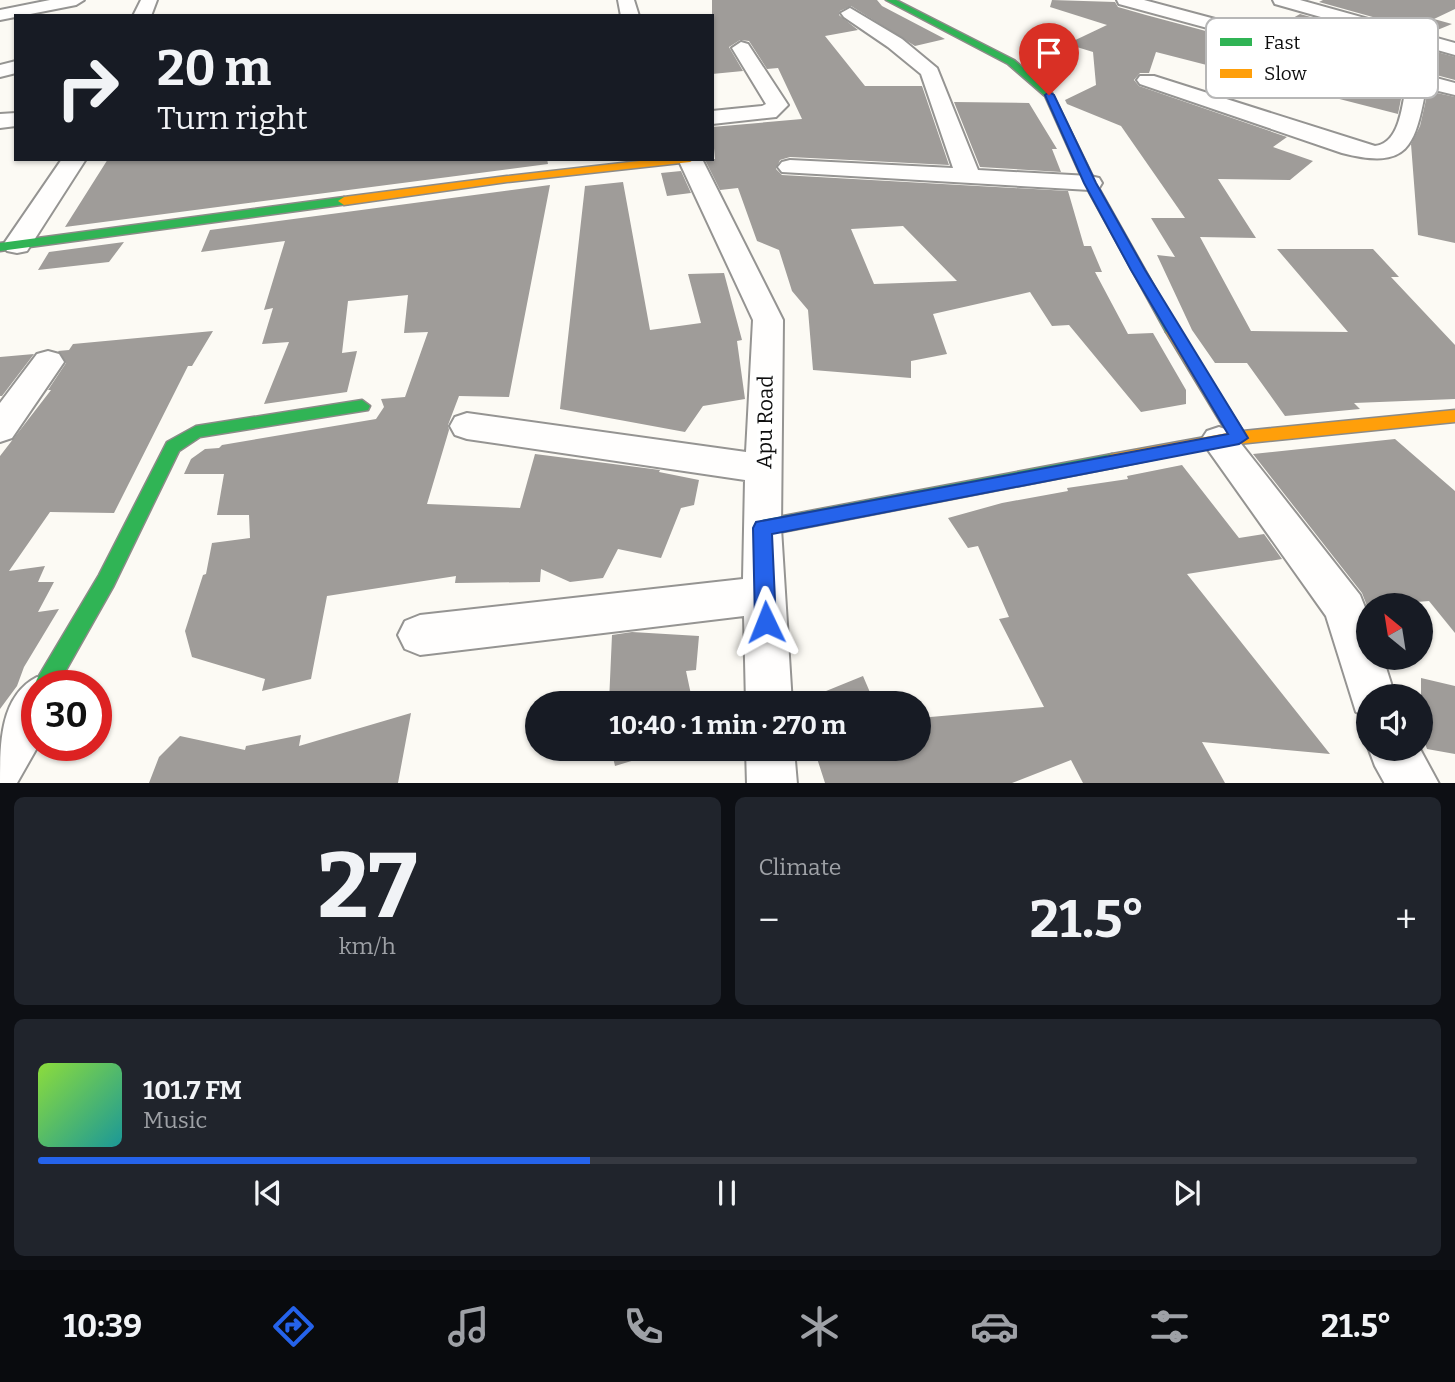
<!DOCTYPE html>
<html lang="en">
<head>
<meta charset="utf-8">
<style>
  :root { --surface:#171b24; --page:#20242c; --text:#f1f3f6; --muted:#9ea1a6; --line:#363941; --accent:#2563eb }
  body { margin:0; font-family:Bitter,serif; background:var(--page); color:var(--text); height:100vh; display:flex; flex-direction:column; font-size:26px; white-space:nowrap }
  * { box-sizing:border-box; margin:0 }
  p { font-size:23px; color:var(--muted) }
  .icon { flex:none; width:38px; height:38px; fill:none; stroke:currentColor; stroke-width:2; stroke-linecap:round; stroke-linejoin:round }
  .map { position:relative; height:783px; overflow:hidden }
  .side { display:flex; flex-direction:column; gap:14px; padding:14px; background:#0d0f14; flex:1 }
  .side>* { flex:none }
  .top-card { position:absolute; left:14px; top:14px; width:700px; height:147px; border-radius:0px; box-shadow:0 2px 5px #0004; background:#171b24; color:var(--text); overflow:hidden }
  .needle { width:46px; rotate:330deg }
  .buttons { position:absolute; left:1356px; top:593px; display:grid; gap:14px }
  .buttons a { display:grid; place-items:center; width:77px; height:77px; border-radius:50%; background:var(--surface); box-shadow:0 2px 5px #0004; font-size:35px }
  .speed { position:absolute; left:21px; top:670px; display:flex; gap:14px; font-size:35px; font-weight:700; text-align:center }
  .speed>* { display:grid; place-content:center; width:91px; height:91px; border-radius:50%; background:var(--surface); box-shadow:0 2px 5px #0004; line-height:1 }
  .speed .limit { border:10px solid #d22; background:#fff; color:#111 }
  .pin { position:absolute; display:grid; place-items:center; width:60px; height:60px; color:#fff; margin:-72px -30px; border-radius:50% 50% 50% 0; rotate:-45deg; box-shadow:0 0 7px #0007 }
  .pin .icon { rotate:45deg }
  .me { position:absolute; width:77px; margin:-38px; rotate:358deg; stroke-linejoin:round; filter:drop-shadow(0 0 5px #0008) }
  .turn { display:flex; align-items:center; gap:24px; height:147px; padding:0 28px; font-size:32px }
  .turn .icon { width:91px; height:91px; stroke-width:2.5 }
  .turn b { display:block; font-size:49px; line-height:60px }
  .big { font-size:52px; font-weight:700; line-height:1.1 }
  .side .card { flex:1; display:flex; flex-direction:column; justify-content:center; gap:10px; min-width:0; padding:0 24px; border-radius:10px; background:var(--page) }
  .side .dial { align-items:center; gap:0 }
  .dial b { font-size:91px; line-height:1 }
  .song { display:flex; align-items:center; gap:21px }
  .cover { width:84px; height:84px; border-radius:10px; background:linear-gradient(135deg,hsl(90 70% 55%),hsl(180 70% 35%)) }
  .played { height:7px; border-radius:4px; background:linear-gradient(90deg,var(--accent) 40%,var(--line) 40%) }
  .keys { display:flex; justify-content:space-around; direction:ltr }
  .heat { display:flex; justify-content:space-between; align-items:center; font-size:38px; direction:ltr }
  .side .tiles { flex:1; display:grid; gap:14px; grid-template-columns:1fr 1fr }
  .card:last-child { grid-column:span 2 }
  .trip { position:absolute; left:525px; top:691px; width:406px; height:70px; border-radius:35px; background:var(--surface); box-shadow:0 2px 5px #0004; font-weight:700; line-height:70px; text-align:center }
  .tabs { display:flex; height:112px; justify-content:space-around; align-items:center; background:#090b0e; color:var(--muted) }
  .tabs .icon { width:49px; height:49px }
  .tabs .current { color:var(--accent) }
  .tabs b { font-size:32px; color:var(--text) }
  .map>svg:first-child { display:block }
</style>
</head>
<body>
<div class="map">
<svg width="1455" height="784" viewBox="0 0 1455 784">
  <rect width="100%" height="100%" fill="#fcfaf4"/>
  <path fill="#9f9c99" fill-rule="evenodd" d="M712,0H877L882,6L945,39L915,46L851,6L840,11L839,15L858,30L825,36L865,86H922L949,165L790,157L780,160L776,169L782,175L1068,191L1084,246H1091L1102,272H1095L1128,334L1153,333L1186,390V404L1141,412L1069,325L1052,326L1030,292L933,314L947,354L911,361V378L813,370L808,310L792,291L779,250L757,241L738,188L720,190L705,160L715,159L712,127L802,119L778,68L767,69L749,41L740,40L729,47L743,71L712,74ZM903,226L957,281L874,284L851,229Z
    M1052,0L1115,2L1118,7L1146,15L1404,84L1398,114L1156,52L1149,73H1140L1134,80L1139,86L1287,137L1273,147L1313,161L1290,180L1218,179L1256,238L1200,237L1251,331L1348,332L1277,249H1373L1399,277H1391L1455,345V399L1354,403L1360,409L1285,416L1247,363H1215L1192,330L1157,255L1175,257L1151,218H1185L1121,126L1067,104L1065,100L1096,85L1093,52L1067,44L1107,25L1050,7Z
    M1323,0H1455V9L1434,19L1452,24L1430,33L1319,2Z
    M1300,14L1455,57V80L1270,31Z
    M1428,91L1455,97V243L1418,235L1411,144L1420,126Z
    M954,102L1029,103L1057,149H1052L1061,172L980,167Z
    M108,159H547L548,164L65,227Z
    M681,171L691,193L667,196L661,173Z
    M623,182L650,330L701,323L688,274L724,273L742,340L737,341L745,399L703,406L685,432L560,409L585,186Z
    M550,185L509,397L459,396L448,425L449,430L427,504L520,508L535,454L660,470L659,472L699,480L694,505L681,508L661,558L618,549L603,578L570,582L541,569L540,582L455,583L456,576L327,596L311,679L262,691L265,679L192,657L185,631L203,575L206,574L212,543L250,538L249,515H217L224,474H184L191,459L205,449L219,448L222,445L376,419L384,407L381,399L405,397L428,332L404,333L408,295L348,301L342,353L357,351L347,392L264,404L289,342L262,344L273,308L264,310L285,241L201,252L210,230Z
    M124,242L109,262L38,270L49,252Z
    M213,331L192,366H188L114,513L50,512L9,571L45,566L38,582H54L38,612L59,609L24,667L17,686L0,709V456L51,390H48L66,363L58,351L69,350L73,344Z
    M34,354L2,396H0V357Z
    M1395,439L1455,491V633L1429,601L1367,606L1362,593L1253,454Z
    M1182,465L1239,538L1264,534L1282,559L1187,574L1330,754L1202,742L1225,783H1083L1071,760L1012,783H825L814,749H919V718L1044,707L999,619L1009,617L978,546L968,548L948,518L1002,503L1068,491L1067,488L1128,479L1127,476Z
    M632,632L699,636L696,670L686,671L693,704H605L609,702L612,635Z
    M863,676L875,704H799V702Z
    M1421,678L1455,686V754L1427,749L1421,732Z
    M411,713L398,783H149L159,757L180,736L245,750L246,746L301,735L299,746Z
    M611,749H671L615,766Z"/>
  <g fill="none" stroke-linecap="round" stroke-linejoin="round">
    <defs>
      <path id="street" d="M50,0H84L76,5L0,20V10Z
        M141,0H157L151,16H133Z
        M618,0H634L639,16H621Z
        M1117,0H1144L1455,83V95L1426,88C1415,147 1408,170 1342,153L1140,84L1137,80L1140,76H1154L1375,146C1401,143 1402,103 1407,82L1119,4Z
        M1273,0H1300L1455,43V55L1275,4Z
        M850,8L902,39L937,68L978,170L1090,176L1099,178L1102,183L1099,188L1090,190L782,172L778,167L782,162L790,160L953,168L921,74L888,47L844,17L841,13Z
        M741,42L748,44L788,105L776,117L712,124V111L762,106L766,104L732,48Z
        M16,61V73L0,77V65Z
        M16,113V126L0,128V114Z
        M62,159H86L27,251L17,253L7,251L3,245Z
        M678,159H702L783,320L781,528L792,704H746L744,616L420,655L405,649L398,635L405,621L420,615L743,579L745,480L467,439L455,435L450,426L455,417L467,413L746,452L753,320Z
        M48,351L59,354L64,362L12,438L0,442V403L37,354Z
        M1219,427L1231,431L1360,595L1368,615V658H1383L1395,696H1368V717L1356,712L1326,616L1201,440L1207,431Z
        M37,677L54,686H37L38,746L17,783L0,784C0,743 0,696 37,677Z
        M1368,747L1420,749L1439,784H1385L1375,766Z
        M746,749H794L797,784H747Z"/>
      <path id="fast" d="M886,0H896L1014,60L1052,93L1096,183L1180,332L1178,335L1173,337L1166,332L1084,183L1045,96L1008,64Z
        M344,197L350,201L348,204L0,251V243Z
        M362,400L370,406L368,410L200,437L179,451L113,587L57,686H37V692L34,686L37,679L99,575L167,442L196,426Z
        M1112,454L1118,456L1121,461L1118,466L1112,468L762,536L755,533L753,528L755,523L762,520Z"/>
      <path id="slow" d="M657,159H695L690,162L507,182L344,205L338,201L344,197L507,176Z
        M1173,327L1178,329L1243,431L1455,410V422L1219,446L1112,468L1106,466L1103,461L1106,456L1112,454L1227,433L1166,332Z"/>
    </defs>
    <use href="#street" stroke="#959492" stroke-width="4"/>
    <use href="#fast" stroke="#8c8b88" stroke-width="3"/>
    <use href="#slow" stroke="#8c8b88" stroke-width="3"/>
    <use href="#street" fill="#fffefd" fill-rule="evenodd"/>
    <use href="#fast" fill="#30b455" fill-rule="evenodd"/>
    <use href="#slow" fill="#ff9f0a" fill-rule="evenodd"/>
  </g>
  <path fill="#2563eb" stroke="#184099" stroke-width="2" d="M1049,92L1054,95L1096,183L1145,270L1248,438L1239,444L772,534L776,622L773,629L766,632L758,629L755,622L753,528L756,522L1228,434L1131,270L1084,183L1045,95Z"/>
  <g text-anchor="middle" stroke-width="7" stroke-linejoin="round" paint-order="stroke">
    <g font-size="21" fill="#0e0e0e" stroke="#fff">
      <text transform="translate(765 422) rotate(-89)" y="7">Apu Road</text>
    </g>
  </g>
  <rect x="1206" y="18" width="232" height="80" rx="10" fill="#fff" stroke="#b7b7b7" stroke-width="2"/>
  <rect x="1220" y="38" width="32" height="8" fill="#30b455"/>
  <rect x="1220" y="69" width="32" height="9" fill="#ff9f0a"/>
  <g font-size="19" fill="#0e0e0e">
    <text x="1264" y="49">Fast</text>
    <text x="1264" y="80">Slow</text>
  </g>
</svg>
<div class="buttons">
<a><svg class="needle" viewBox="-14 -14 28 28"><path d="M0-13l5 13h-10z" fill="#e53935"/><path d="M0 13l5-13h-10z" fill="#9ea1a6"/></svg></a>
<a><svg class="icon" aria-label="sound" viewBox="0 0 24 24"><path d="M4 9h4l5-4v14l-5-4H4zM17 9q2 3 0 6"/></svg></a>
</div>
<div class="speed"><div class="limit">30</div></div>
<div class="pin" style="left:1049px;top:95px;background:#d93025"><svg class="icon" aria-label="arrive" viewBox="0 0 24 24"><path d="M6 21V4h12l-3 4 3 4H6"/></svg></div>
<svg class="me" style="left:766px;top:622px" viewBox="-20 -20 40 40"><path d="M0-17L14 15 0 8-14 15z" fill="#2563eb" stroke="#fff" stroke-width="4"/></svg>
<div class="trip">10:40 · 1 min · 270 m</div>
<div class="top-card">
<div class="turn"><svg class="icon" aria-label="right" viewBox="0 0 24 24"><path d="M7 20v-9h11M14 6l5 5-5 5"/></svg><div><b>20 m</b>Turn right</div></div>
</div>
</div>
<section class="side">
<div class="tiles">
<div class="card dial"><b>27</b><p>km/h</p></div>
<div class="card"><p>Climate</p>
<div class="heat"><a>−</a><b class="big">21.5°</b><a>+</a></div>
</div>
<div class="card">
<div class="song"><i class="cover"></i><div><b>101.7 FM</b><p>Music</p></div></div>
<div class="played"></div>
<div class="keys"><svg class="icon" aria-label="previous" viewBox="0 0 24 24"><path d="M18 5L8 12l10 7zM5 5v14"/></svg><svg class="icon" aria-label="pause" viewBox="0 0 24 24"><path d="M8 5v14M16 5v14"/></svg><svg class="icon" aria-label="next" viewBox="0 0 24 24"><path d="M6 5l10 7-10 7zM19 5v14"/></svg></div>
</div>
</div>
</section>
<nav class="tabs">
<b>10:39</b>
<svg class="icon current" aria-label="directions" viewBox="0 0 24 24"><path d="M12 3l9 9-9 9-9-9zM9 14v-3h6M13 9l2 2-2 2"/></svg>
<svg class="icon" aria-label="music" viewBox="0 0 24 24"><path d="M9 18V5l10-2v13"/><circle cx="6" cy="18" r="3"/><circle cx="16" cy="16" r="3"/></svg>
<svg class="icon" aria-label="phone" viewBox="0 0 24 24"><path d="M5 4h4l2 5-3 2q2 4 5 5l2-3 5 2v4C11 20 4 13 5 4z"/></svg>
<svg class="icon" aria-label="climate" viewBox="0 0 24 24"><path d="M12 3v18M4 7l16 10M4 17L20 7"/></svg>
<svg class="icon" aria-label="car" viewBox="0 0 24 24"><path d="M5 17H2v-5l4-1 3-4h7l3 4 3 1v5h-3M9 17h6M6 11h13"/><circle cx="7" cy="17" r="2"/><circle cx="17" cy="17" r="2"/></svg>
<svg class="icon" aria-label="filters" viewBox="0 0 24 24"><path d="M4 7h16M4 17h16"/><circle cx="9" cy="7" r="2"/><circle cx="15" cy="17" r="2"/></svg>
<b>21.5°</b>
</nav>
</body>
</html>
